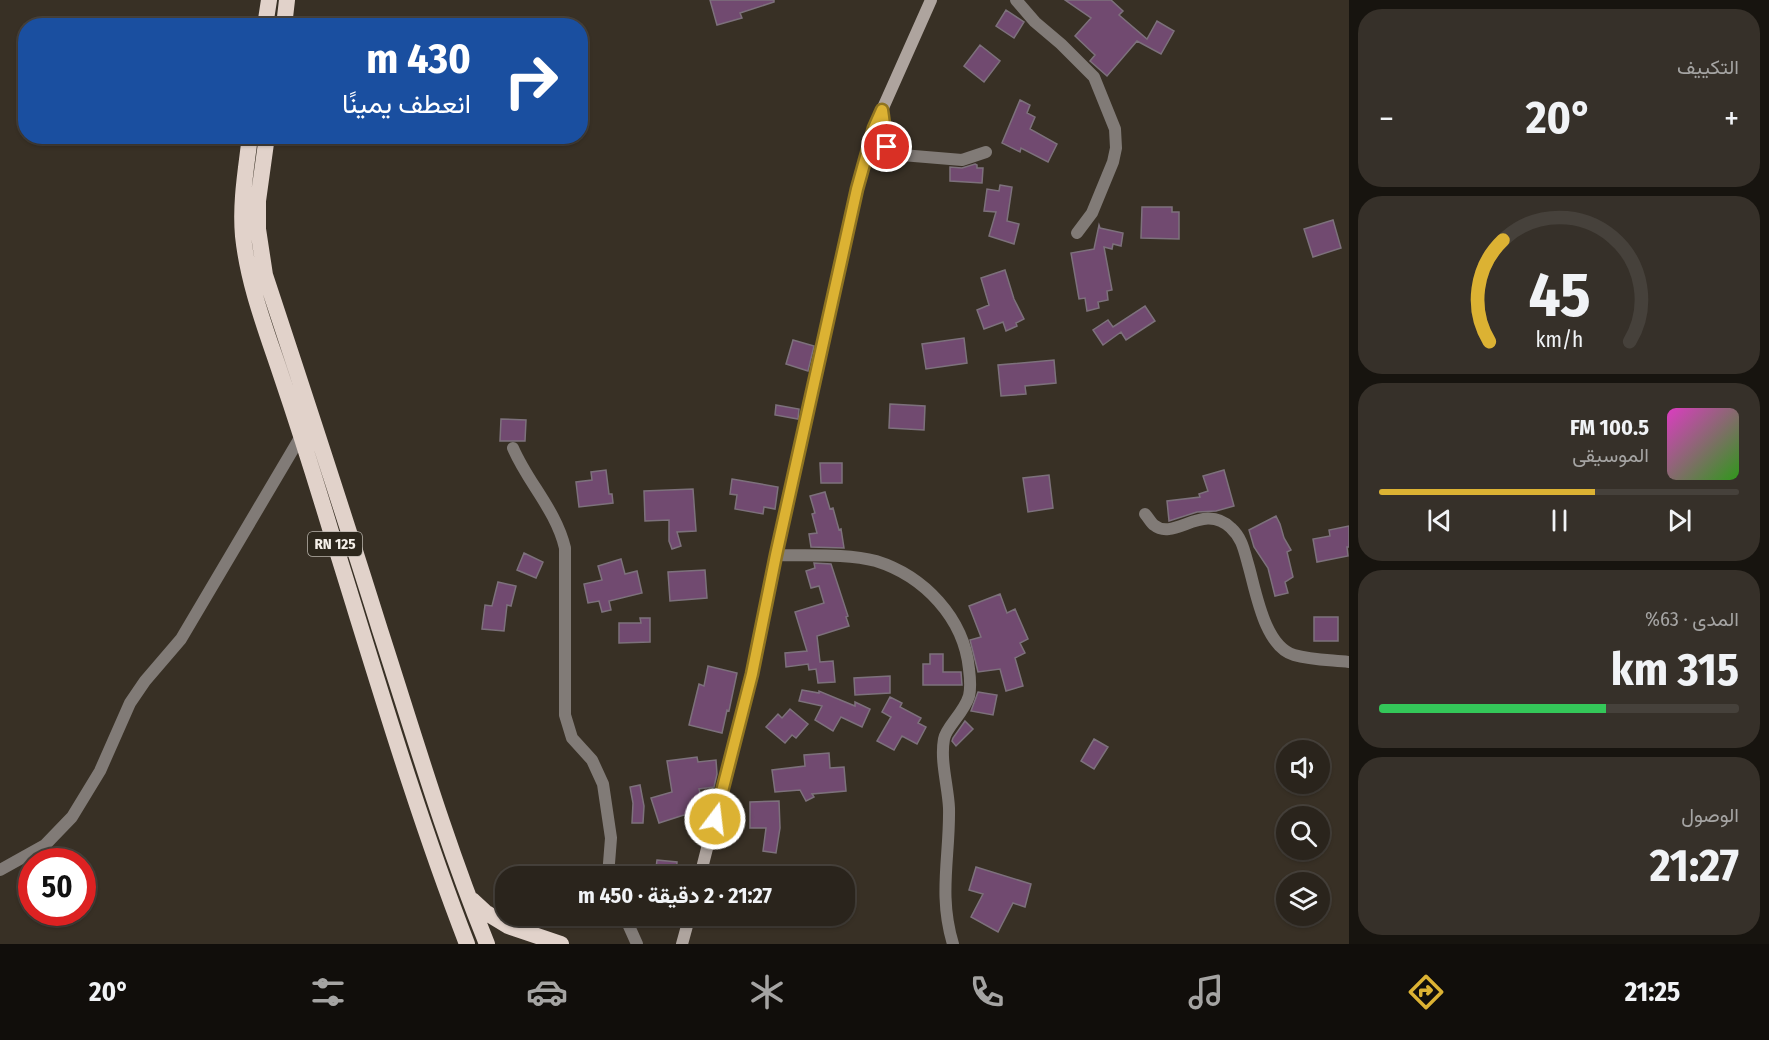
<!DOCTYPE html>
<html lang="ar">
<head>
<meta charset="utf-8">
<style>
  :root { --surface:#2a241c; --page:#363029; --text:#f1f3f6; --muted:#a5a4a3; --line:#46413b; --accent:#dcb233 }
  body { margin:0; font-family:"Fira Sans Condensed",Vazirmatn,sans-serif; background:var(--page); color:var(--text); direction:rtl; height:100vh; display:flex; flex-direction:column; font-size:22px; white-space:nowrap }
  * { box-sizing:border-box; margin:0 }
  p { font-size:20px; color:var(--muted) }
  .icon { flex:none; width:33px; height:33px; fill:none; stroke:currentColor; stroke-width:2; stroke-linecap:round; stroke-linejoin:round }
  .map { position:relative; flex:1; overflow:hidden; direction:ltr }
  .drawer { display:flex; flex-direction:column; gap:9px; padding:9px; background:#17140f; width:420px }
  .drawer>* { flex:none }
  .guide { position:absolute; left:18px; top:18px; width:570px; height:126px; border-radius:24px; box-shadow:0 2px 4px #0004,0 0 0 2px var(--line); direction:rtl; background:#1a4fa0; color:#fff; overflow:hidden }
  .fabs { position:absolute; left:1276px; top:740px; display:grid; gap:12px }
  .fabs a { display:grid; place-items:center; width:54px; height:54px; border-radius:50%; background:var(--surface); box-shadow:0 2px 4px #0004,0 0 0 2px var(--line); font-size:30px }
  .speed { position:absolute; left:18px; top:848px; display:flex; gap:12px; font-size:30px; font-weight:700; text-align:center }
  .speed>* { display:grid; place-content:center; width:78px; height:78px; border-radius:50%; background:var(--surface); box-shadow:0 2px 4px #0004,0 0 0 2px var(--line); line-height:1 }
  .speed .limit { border:9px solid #d22; background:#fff; color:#111 }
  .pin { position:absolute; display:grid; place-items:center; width:51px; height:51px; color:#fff; margin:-26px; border:3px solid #fff; border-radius:50%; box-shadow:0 2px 6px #0007 }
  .me { position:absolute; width:66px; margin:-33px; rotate:15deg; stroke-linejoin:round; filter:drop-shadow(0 0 4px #0008) }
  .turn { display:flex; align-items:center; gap:21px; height:126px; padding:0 18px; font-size:27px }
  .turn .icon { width:78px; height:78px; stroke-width:2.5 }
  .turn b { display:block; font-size:42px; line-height:51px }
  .big { font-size:45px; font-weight:700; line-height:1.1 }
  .drawer .widget { flex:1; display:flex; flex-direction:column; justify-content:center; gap:9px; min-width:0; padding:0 21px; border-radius:24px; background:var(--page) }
  .drawer .dial { align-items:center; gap:0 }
  .dial svg { height:156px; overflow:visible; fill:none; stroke:var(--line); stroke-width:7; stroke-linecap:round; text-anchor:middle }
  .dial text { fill:var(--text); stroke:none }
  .song { display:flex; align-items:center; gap:18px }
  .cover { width:72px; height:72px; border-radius:9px; background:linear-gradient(135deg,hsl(310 70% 55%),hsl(110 70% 35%)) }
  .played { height:6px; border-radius:3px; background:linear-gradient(90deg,var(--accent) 60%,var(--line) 60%) }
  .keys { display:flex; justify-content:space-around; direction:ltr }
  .heat { display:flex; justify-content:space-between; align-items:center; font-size:33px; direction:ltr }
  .charge { height:9px; border-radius:4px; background:linear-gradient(90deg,#34c759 63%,var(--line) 0) }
  .trip { position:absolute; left:495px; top:866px; width:360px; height:60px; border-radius:24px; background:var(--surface); box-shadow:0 2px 4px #0004,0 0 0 2px var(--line); font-weight:700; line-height:60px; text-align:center; direction:rtl }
  .tab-bar { display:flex; height:96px; justify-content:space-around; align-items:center; background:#110e0b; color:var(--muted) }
  .tab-bar .icon { width:42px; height:42px }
  .tab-bar .active { color:var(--accent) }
  .tab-bar b { font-size:27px; color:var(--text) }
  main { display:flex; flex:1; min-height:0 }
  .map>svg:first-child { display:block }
</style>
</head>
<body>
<main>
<section class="drawer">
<div class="widget"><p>التكييف</p>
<div class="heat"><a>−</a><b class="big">20°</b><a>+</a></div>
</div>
<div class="widget dial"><svg viewBox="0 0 100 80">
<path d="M14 69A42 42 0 1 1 86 69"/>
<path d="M14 69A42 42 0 0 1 21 17" stroke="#dcb233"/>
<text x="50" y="56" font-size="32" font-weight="700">45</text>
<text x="50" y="72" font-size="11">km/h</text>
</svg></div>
<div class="widget">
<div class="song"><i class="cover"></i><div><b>100.5 FM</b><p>الموسيقى</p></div></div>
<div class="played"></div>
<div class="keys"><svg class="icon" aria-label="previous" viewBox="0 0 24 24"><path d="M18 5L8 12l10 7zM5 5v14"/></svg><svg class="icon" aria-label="pause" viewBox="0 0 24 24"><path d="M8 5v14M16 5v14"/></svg><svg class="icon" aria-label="next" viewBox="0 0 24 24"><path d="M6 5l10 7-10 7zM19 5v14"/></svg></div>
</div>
<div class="widget"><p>المدى · 63%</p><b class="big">315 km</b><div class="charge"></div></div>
<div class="widget"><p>الوصول</p><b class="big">21:27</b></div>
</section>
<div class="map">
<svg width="1349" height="944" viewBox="0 0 1349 944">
  <rect width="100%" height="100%" fill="#383025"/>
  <path fill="#714a70" stroke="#7d717c" stroke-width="1.5" d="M710,0H774V2L740,13L742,18L717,25Z
    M1065,0H1111L1123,11L1119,15L1147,39L1157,21L1174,31L1161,54L1137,41L1107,76L1090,61L1095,55L1075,36L1091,18Z
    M1006,10L1024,22L1014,38L996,26Z
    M980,45L1000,61L984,82L964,66Z
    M1020,100L1030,105L1027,113L1035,117L1030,129L1057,144L1048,162L1021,148L1020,152L1002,143Z
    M975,164L977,165V168H983L982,183L950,181V167L962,168Z
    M1000,185L1012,187L1007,221L1019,224L1014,244L989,236L996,212L984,211L987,189L999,191Z
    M1142,207H1172V212H1179V239L1141,238Z
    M1333,220L1341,248L1313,257L1304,229Z
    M1099,225L1100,228L1123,233L1121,246L1113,244L1112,249L1104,247L1112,290L1107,291L1108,300L1098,302L1099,308L1087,311L1085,298L1079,299L1071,253L1094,249Z
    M1005,270L1014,299L1024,319L1016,323L1017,326L1006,331L1003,322L984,329L977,310L989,305L981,278Z
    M1145,306L1155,321L1126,340L1121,332L1103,345L1093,330L1108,320L1113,327Z
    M964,338L967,363L926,369L922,344Z
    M793,340L814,346L808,371L786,364Z
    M1054,360L1056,383L1025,386L1026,394L1001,396L998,365Z
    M890,404L925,406L924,430L889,428Z
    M776,405L799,409L798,419L775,415Z
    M501,419L526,420L525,441H500Z
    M820,463H842V483H821Z
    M606,470L609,494H612L613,503L579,507L576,482L592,480L591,472Z
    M1224,470L1234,506L1216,511L1197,512L1169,521L1167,501L1200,497L1199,494L1208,491L1203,476Z
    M1049,475L1053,508L1028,512L1023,478Z
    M732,479L778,487L775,509L764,507L763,514L735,509L737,495L730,494Z
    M693,489L696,531L677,532L681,546L672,549L669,541V520L645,521L644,491Z
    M825,492L830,509L833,508L839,530L841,529L844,548L811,547L809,534L817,533L812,514L815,513L810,496Z
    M1276,516L1280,524L1284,538L1291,550L1287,552L1293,577L1285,582L1288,593L1275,596L1268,568L1254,547L1249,530Z
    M1349,526V547H1347L1348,556L1317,562L1313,539L1330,536L1329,530Z
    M524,553L543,562L536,578L517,570Z
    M621,559L625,574L637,571L642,593L609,601L611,610L602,612L599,601L588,603L584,584L602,580L598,566Z
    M814,563L831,564L848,616L846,617L849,626L817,636L820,662L833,661L835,682L818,683L816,669L809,670L808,664L786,667L785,653L807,651L795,612L824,603L819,586L811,588L806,571L815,568Z
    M705,570L707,598L670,601L668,572Z
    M498,582L516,586L511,606L507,605L504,631L482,629L485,605L492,606Z
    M1000,594L1007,613L1015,609L1028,639L1020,643L1025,653L1015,658L1023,686L1006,691L1000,669L978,672L970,640L981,637L969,606Z
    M1314,617H1338V641H1314Z
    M640,618H650V642L619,643V623H641Z
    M930,654H943V672H961L962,685H923V664H930Z
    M708,666L737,673L729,711L727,710L722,733L689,725L699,684L704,686Z
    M890,676V693L855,695L854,678Z
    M802,690L819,693V691L855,706V702L870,709L862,727L841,717L833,731L815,720L822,706L799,701Z
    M978,692L997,695L993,715L971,711Z
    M890,697L902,703L900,707L921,718L918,723L926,727L917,744L902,736L894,750L877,741L891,717L882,712Z
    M790,709L808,724L796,738L792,735L785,743L766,727L778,714L782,718Z
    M965,721L973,729L956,746L952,741L953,738Z
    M1094,739L1108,747L1094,769L1081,761Z
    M829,753L830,768L844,767L846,791L812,794L814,797L806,801L800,790L775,792L772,770L805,766L804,755Z
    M697,757L698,762L716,760L717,774L714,787L699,789L706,814L688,820L687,814L659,823L651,798L672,792L667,761Z
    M640,785L644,806L643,823H632L633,803L630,787Z
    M779,801L780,828L776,853L763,851L766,828H750V802Z
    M657,860L677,862L676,876H655Z
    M976,867L1031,884L1025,907L1013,903L998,932L971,917L983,894L969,890Z"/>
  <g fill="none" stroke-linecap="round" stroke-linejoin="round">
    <path stroke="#817b77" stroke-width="12" d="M1016,0L1035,22L1061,44L1094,77L1115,129L1116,148L1113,162L1092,213L1077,233
      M882,110L887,147L890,154L962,160L986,152
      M513,448C528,483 556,510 565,548V715L572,738L592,760L603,784L611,838L608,876
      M1145,514C1148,517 1151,523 1154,525C1174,542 1203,501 1231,528C1242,538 1244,550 1248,564C1256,591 1264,646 1294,655C1311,660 1331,660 1349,662
      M776,555C806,556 847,553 876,561C924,576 964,618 969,669C970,677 971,688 969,696C964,713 946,727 944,739C940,761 948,786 949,808C950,856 938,895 953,944
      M0,870L45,845L72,817L100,771L130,703L145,681L181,639L301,436
      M624,915L637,944"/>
    <path stroke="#aea49e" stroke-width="12" d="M700,876L756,656L776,555L857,189L874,128L931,0
      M682,944L690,915"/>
    <path stroke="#e1d2ca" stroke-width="16" d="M265,26L269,0
      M284,26L287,0
      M250,136C246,170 240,202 243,236C248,284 266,330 281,375C299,428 316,482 332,535C375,672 415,810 467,944
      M267,136L258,201V229L265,275C304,393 343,511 380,630C414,735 445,841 487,944
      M472,900L485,912L508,926L561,944"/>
  </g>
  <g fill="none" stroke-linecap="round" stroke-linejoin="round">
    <defs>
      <path id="route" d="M715,819L752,674L776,555L857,189L874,128L882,110L887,147"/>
    </defs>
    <use href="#route" stroke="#8f7421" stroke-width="15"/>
    <use href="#route" stroke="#dcb233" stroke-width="10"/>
  </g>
  <g text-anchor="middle" stroke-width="4.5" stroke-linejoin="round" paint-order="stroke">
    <rect fill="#2d271c" stroke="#b9b4ac" stroke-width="1.5" x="308" y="532" width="54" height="24" rx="4.5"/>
    <g font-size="15" font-weight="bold" fill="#f5f0e9">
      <text x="335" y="549">RN 125</text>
    </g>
  </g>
</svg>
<div class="fabs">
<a><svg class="icon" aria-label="sound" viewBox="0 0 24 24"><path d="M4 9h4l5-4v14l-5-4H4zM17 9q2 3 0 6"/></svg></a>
<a><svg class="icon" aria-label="search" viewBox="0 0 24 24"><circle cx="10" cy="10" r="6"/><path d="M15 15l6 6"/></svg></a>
<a><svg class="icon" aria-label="layers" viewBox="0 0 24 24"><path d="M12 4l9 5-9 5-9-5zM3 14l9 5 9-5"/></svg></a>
</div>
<div class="speed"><div class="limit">50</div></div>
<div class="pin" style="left:887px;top:147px;background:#d93025"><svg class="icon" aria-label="arrive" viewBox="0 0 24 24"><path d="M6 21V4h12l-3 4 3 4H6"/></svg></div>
<svg class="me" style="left:715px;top:819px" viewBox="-20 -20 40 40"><circle r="17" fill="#dcb233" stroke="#fff" stroke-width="3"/><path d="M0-11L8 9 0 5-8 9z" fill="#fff"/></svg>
<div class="trip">21:27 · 2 دقيقة · 450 m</div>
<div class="guide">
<div class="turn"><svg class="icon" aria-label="right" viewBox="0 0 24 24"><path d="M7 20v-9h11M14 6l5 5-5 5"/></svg><div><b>430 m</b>انعطف يمينًا</div></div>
</div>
</div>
</main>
<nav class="tab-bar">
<b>21:25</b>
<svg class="icon active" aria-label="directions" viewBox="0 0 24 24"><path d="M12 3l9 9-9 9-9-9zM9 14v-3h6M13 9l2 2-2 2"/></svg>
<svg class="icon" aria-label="music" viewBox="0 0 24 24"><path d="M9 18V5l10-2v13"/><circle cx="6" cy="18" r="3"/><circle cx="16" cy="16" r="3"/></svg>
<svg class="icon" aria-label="phone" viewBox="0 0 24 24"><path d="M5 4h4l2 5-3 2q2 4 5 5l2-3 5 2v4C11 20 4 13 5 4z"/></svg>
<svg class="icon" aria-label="climate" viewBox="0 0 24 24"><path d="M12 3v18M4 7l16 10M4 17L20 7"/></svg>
<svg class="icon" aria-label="car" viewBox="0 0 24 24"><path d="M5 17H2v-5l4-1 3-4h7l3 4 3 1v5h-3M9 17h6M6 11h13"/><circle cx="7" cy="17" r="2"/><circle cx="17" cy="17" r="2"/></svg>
<svg class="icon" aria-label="filters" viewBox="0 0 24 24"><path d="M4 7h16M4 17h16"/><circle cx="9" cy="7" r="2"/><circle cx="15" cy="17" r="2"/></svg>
<b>20°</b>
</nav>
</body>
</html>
